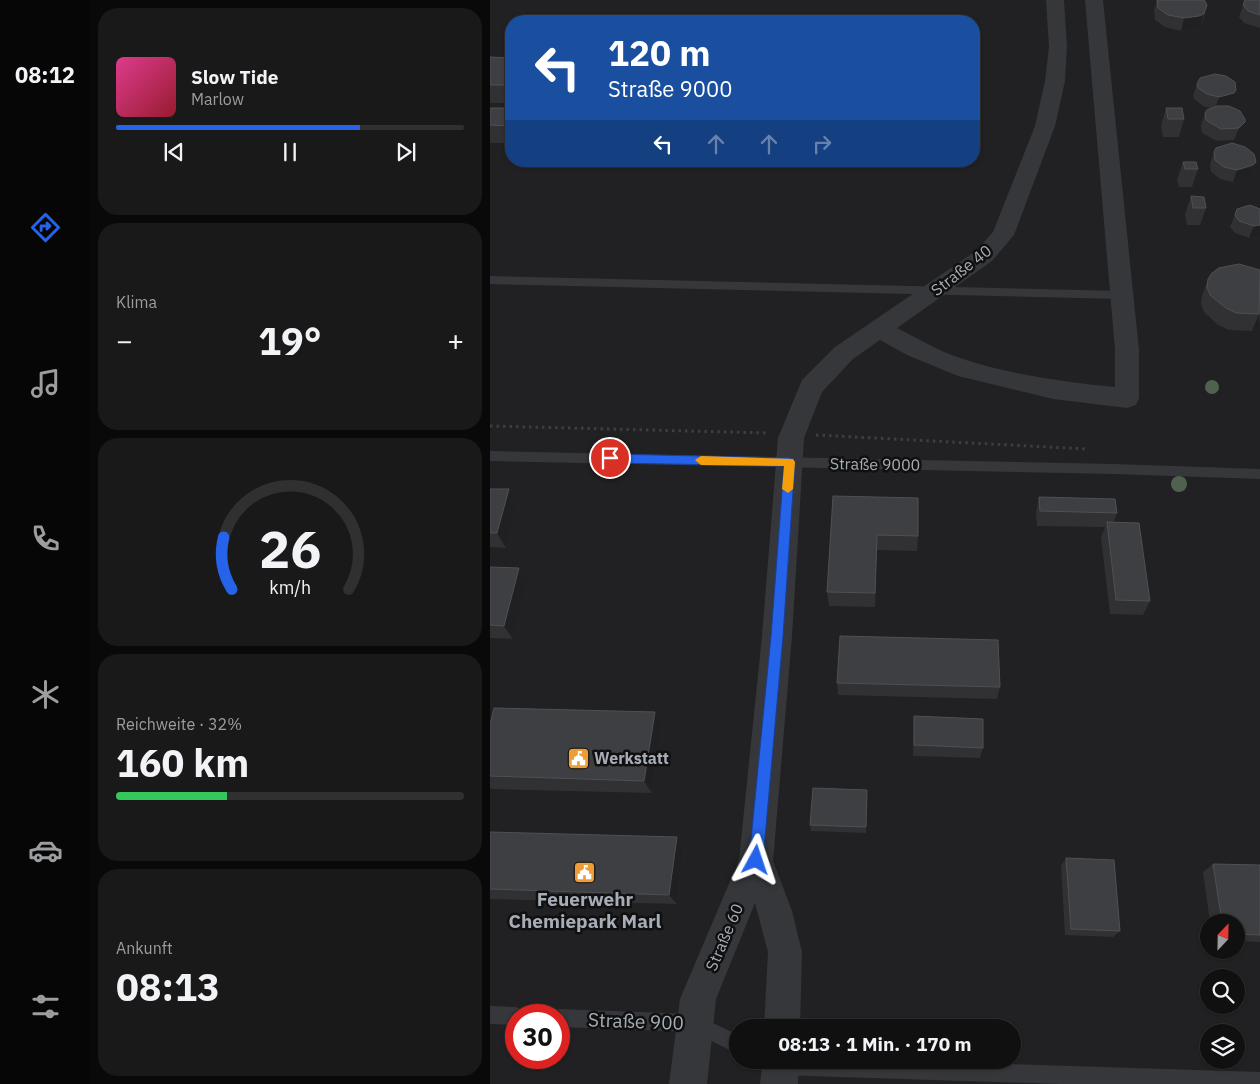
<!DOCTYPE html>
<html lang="de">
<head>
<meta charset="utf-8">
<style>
  :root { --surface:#101010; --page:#191919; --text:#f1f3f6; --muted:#9c9d9f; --line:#303030; --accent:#2563eb }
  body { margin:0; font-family:"IBM Plex Sans",sans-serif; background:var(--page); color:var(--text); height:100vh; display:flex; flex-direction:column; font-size:19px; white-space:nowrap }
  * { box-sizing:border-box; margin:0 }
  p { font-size:16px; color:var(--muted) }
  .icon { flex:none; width:28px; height:28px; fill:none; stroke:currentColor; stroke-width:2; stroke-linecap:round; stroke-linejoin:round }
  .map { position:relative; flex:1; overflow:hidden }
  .side { display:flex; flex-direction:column; gap:8px; padding:8px; background:#090909; width:400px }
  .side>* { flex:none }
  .hud { position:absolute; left:15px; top:15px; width:475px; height:152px; border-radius:20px; box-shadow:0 1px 4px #0004,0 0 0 1px var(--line); background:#1a4fa0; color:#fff; overflow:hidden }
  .needle { width:32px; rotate:22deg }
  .fabs { position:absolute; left:710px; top:914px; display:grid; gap:10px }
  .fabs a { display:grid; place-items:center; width:45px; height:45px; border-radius:50%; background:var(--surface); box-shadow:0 1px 4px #0004,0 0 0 1px var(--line); font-size:25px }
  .speed { position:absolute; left:15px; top:1004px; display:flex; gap:10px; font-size:25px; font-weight:700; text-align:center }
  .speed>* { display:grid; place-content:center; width:65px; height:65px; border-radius:50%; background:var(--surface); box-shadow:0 1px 4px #0004,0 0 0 1px var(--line); line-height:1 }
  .speed .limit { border:8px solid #d22; background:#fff; color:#111 }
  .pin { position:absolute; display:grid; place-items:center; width:42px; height:42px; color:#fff; margin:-21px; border:2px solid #fff; border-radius:50%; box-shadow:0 1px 5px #0007 }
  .me { position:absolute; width:55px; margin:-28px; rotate:5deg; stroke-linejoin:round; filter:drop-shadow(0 0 4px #0008) }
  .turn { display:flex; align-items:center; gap:18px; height:105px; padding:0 20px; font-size:22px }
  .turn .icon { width:65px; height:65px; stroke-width:2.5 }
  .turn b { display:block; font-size:35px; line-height:42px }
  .lanes { display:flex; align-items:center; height:48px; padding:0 20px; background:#0003; justify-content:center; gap:25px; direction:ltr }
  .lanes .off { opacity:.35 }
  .big { font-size:38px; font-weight:700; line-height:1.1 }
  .side .tile { flex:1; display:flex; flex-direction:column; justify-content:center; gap:8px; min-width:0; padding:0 18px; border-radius:20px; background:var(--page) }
  .side .dial { align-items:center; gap:0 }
  .dial svg { height:130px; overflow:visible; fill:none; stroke:var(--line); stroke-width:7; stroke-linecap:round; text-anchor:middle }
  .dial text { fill:var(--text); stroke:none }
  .song { display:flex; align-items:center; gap:15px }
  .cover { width:60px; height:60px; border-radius:8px; background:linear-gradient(135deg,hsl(330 70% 55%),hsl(350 70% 35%)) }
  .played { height:5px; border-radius:2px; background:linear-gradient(90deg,var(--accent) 70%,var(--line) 70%) }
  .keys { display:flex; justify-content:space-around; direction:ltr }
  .heat { display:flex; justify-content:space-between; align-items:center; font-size:28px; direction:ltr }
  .charge { height:8px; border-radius:4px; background:linear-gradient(90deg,#34c759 32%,var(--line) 0) }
  .trip { position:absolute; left:239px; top:1019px; width:292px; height:50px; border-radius:25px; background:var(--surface); box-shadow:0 1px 4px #0004,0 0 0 1px var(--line); font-weight:700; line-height:50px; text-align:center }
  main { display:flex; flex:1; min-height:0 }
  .tabs { display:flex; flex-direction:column; width:90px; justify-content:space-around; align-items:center; background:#060606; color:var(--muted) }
  .tabs .icon { width:35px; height:35px }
  .tabs .on { color:var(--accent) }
  .tabs b { font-size:22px; color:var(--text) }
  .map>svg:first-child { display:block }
</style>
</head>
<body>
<main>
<nav class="tabs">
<b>08:12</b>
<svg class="icon on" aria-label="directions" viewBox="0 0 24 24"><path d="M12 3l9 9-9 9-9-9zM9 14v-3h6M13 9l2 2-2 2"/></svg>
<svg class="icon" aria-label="music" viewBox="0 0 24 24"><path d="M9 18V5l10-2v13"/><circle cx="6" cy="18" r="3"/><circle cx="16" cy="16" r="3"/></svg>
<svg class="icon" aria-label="phone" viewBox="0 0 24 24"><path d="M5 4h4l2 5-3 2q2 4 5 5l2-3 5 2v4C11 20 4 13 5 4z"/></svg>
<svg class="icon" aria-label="climate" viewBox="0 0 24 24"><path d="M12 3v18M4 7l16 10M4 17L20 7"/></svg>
<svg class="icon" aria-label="car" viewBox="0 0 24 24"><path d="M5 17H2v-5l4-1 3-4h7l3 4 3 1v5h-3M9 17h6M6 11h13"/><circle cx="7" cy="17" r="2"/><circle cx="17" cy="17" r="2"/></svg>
<svg class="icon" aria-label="filters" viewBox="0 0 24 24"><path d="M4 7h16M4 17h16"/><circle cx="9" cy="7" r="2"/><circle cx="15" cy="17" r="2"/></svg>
</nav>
<section class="side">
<div class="tile">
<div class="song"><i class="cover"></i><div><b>Slow Tide</b><p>Marlow</p></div></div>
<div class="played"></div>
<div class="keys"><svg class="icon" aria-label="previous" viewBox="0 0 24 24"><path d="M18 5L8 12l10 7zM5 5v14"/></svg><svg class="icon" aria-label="pause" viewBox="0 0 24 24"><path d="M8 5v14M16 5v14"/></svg><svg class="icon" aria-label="next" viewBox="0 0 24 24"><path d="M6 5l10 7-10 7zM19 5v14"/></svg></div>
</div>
<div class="tile"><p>Klima</p>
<div class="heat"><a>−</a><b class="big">19°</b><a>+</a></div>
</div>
<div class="tile dial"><svg viewBox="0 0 100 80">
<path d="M14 69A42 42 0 1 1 86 69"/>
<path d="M14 69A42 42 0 0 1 9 37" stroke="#2563eb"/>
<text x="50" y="56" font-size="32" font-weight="700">26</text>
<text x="50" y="72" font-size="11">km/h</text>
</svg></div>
<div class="tile"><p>Reichweite · 32%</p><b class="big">160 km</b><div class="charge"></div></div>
<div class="tile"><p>Ankunft</p><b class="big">08:13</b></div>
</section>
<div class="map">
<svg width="770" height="1084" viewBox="0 0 770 1084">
  <rect width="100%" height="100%" fill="#151516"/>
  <path fill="#212123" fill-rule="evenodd" d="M0,0H770V1084H0ZM21,21H484V161H21ZM719,922H746V950H719ZM719,978H746V1005H719ZM26,1015H69V1058H26ZM248,1028H522V1060H248ZM719,1032H746V1060H719Z"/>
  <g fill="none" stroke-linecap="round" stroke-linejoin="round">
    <path stroke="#3c3e42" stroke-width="3" stroke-dasharray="2.5 4" stroke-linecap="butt" d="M0,426L278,433
      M326,435L597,449"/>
    <path fill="#36373b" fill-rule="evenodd" d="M0,276L631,291L637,295L631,299L0,284Z
      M0,451L624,464L770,469V479L624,474L0,461Z
      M0,1006L26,1007L32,1010L35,1015H26V1025L0,1024Z
      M69,1009L204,1014L248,1035V1054L203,1032L69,1027V1015H61L63,1012Z
      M269,1060H393L770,1072V1084H570L290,1075L272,1066Z"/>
    <path fill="#36373b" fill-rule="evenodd" d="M556,0H574L577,47L575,81L565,126L524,235L502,261L407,328C429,339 450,352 473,359C522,375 574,382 625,387V350L595,0H613L649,350V398L646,405L637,408L563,399L468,376L417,355L390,340L363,359L332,392L314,438L302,636L283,861L302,911L312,952L310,1028H274L278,952L265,903L226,999L217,1084H179L190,999L249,860L272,636L288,438L312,380L345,347L486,251L503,232L545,126L555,81L559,47Z
      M273,1060H309L308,1084H270Z"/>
  </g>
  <g fill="#50624f">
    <circle cx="722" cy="387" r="7"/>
    <circle cx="689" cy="484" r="8"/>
  </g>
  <path fill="#313134" d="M667,0H714V18L710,26L705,29L691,31L675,27L665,20L664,11Z
    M755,0H770V28L754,23L749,17Z
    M0,57L21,58V103H0Z
    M707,84L746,90L742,102L740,105L736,106L755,122L751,135L744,140L727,141L712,133L711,125L715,113L720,108L713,106L705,100L703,96Z
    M0,108H21V143H0Z
    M676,108L694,119L689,137H673L671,126Z
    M724,152L766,162L761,174L759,177L743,182L730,179L721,172L720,164Z
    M693,162L708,169L702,187H689L687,180Z
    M701,196L716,208L710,225H697L695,214Z
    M747,209H770V235L768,237L759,238L745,233L740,227Z
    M770,270V327L762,331L739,330L728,325L714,312L711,304L712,296L718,279Z
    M0,489L27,505L16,548L0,547Z
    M343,496L428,536L427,551L387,550L385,607L339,606L337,592Z
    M549,497L627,513L623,523L660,601L653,615L620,614L611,537L615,527L547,526L546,512Z
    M0,567L38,582L23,639L0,638Z
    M347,683L510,687L507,699L348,695Z
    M165,712L172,727L162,793L1,789L0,788V725Z
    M424,716L493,748L490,758L423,756Z
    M377,797L376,833L321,831L320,825Z
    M0,832L194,848L187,904L0,899Z
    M576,858L630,931L623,937L575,935L571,866Z
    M723,864L770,865V942L746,941V922H720L713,872Z"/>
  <path fill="#202022" d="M717,5L710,26L705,29L691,31L694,18Z
    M21,68V88H20L21,92V103L14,85Z
    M746,90L742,102L740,105L725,109L729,97Z
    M755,122L751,135L744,140L749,128Z
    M766,162L761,174L759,177L743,182L747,170Z
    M770,225V235L768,237L759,238L764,226Z
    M769,314L770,327L762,331Z
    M19,489L27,505L16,548L7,533Z
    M29,568L38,582L23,639L14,626Z
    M165,712L172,727L162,793L154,781Z
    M187,837L194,848L187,904L179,895Z"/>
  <path fill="#3e3f42" stroke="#4e5054" d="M667,0H714L715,1L717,5L714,14L709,16L694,18L678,15L668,8Z
    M755,0H770V15L758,11L753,5Z
    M0,57L21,58V68L14,85H0Z
    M725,74L736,76L745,82L746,90L744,93L729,97L717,94L708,88L707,84L710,78Z
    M727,106H739L750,111L755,119V122L749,128L731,129L716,120L715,113L717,110Z
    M0,108H21V126L0,125Z
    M676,108H692L694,119H678Z
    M742,143L755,147L764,154L766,162L763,165L747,170L734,167L725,160L724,152L726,148Z
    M693,162H706L708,169H695Z
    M701,196L714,197L716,208H703Z
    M760,205L770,209V225L764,226L749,221L745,215L747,209Z
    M749,264L770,270L769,314L746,313L736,308L720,295L717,287L718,279L722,273L729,268Z
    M0,489H19L7,533H0Z
    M343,496L428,498V536L387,535L385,593L337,592Z
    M549,497L625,499L627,513L550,511Z
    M617,522L649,523L660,601L626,600Z
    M0,567L29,568L14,626L0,625Z
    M350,636L508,640L510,687L347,683Z
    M4,708L165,712L154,781L0,776V725Z
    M424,716L493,719V748L424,745Z
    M323,788L377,790L376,827L320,825Z
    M0,832L187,837L179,895L0,889Z
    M576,858L624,860L630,931L581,929Z
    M723,864L770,865V935L746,934V922H732Z"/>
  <path fill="#2563eb" stroke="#184099" d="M120,454L300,458L305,462L293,636L273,860L271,865L266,867L261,865L259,860L281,636L294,466L120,463L114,458Z"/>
  <path fill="#f59e0b" d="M211,456L303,459L305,462L303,489L298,493L292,489L294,466L211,465L205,460Z"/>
  <defs>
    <symbol id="civic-square" viewBox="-11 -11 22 22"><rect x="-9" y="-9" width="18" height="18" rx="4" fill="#ec9d37" stroke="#101011"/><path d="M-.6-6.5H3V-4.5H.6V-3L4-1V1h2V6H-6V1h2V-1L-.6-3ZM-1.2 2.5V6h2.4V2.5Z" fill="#fff"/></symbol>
  </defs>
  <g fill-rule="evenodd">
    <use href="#civic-square" x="76" y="746" width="25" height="25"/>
    <use href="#civic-square" x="82" y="860" width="25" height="25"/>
  </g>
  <g text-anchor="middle" stroke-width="5" stroke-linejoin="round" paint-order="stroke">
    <g font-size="16" fill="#a7adb6" stroke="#101011">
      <text transform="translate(471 270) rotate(-38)" y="6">Straße 40</text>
      <text transform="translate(385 464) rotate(1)" y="6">Straße 9000</text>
      <text transform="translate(234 937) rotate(-67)" y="6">Straße 60</text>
    </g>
    <g font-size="16" font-weight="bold" fill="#a7adb6" stroke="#101011" text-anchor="start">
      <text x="104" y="764">Werkstatt</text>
    </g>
    <g font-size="19" font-weight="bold" fill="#a7adb6" stroke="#101011">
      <text x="95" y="906">Feuerwehr<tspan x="95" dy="22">Chemiepark Marl</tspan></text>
    </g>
    <g font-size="19" fill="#a7adb6" stroke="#101011">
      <text transform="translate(146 1021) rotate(2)" y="7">Straße 900</text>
    </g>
  </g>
</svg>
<div class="fabs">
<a><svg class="needle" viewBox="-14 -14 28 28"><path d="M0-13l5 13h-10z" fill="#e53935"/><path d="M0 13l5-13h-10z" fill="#9c9d9f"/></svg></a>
<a><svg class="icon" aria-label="search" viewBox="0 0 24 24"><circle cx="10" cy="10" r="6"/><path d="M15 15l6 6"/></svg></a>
<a><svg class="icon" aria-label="layers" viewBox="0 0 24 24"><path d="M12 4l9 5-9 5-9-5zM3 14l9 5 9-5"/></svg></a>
</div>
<div class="speed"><div class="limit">30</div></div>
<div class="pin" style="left:120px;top:458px;background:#d93025"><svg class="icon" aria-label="arrive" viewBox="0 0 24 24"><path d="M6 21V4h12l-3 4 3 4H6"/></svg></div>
<svg class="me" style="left:266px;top:860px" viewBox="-20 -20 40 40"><path d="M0-17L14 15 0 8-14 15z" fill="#2563eb" stroke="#fff" stroke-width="4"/></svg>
<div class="trip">08:13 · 1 Min. · 170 m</div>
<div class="hud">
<div class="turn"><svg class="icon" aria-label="left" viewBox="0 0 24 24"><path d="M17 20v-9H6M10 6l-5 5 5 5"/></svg><div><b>120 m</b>Straße 9000</div></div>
<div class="lanes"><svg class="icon" aria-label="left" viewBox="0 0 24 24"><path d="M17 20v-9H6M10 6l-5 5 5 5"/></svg><svg class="icon off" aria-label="ahead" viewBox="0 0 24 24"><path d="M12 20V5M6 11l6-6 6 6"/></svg><svg class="icon off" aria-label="ahead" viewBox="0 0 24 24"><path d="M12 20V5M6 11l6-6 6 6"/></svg><svg class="icon off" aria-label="right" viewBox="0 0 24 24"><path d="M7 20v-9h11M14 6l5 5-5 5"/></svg></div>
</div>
</div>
</main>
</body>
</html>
